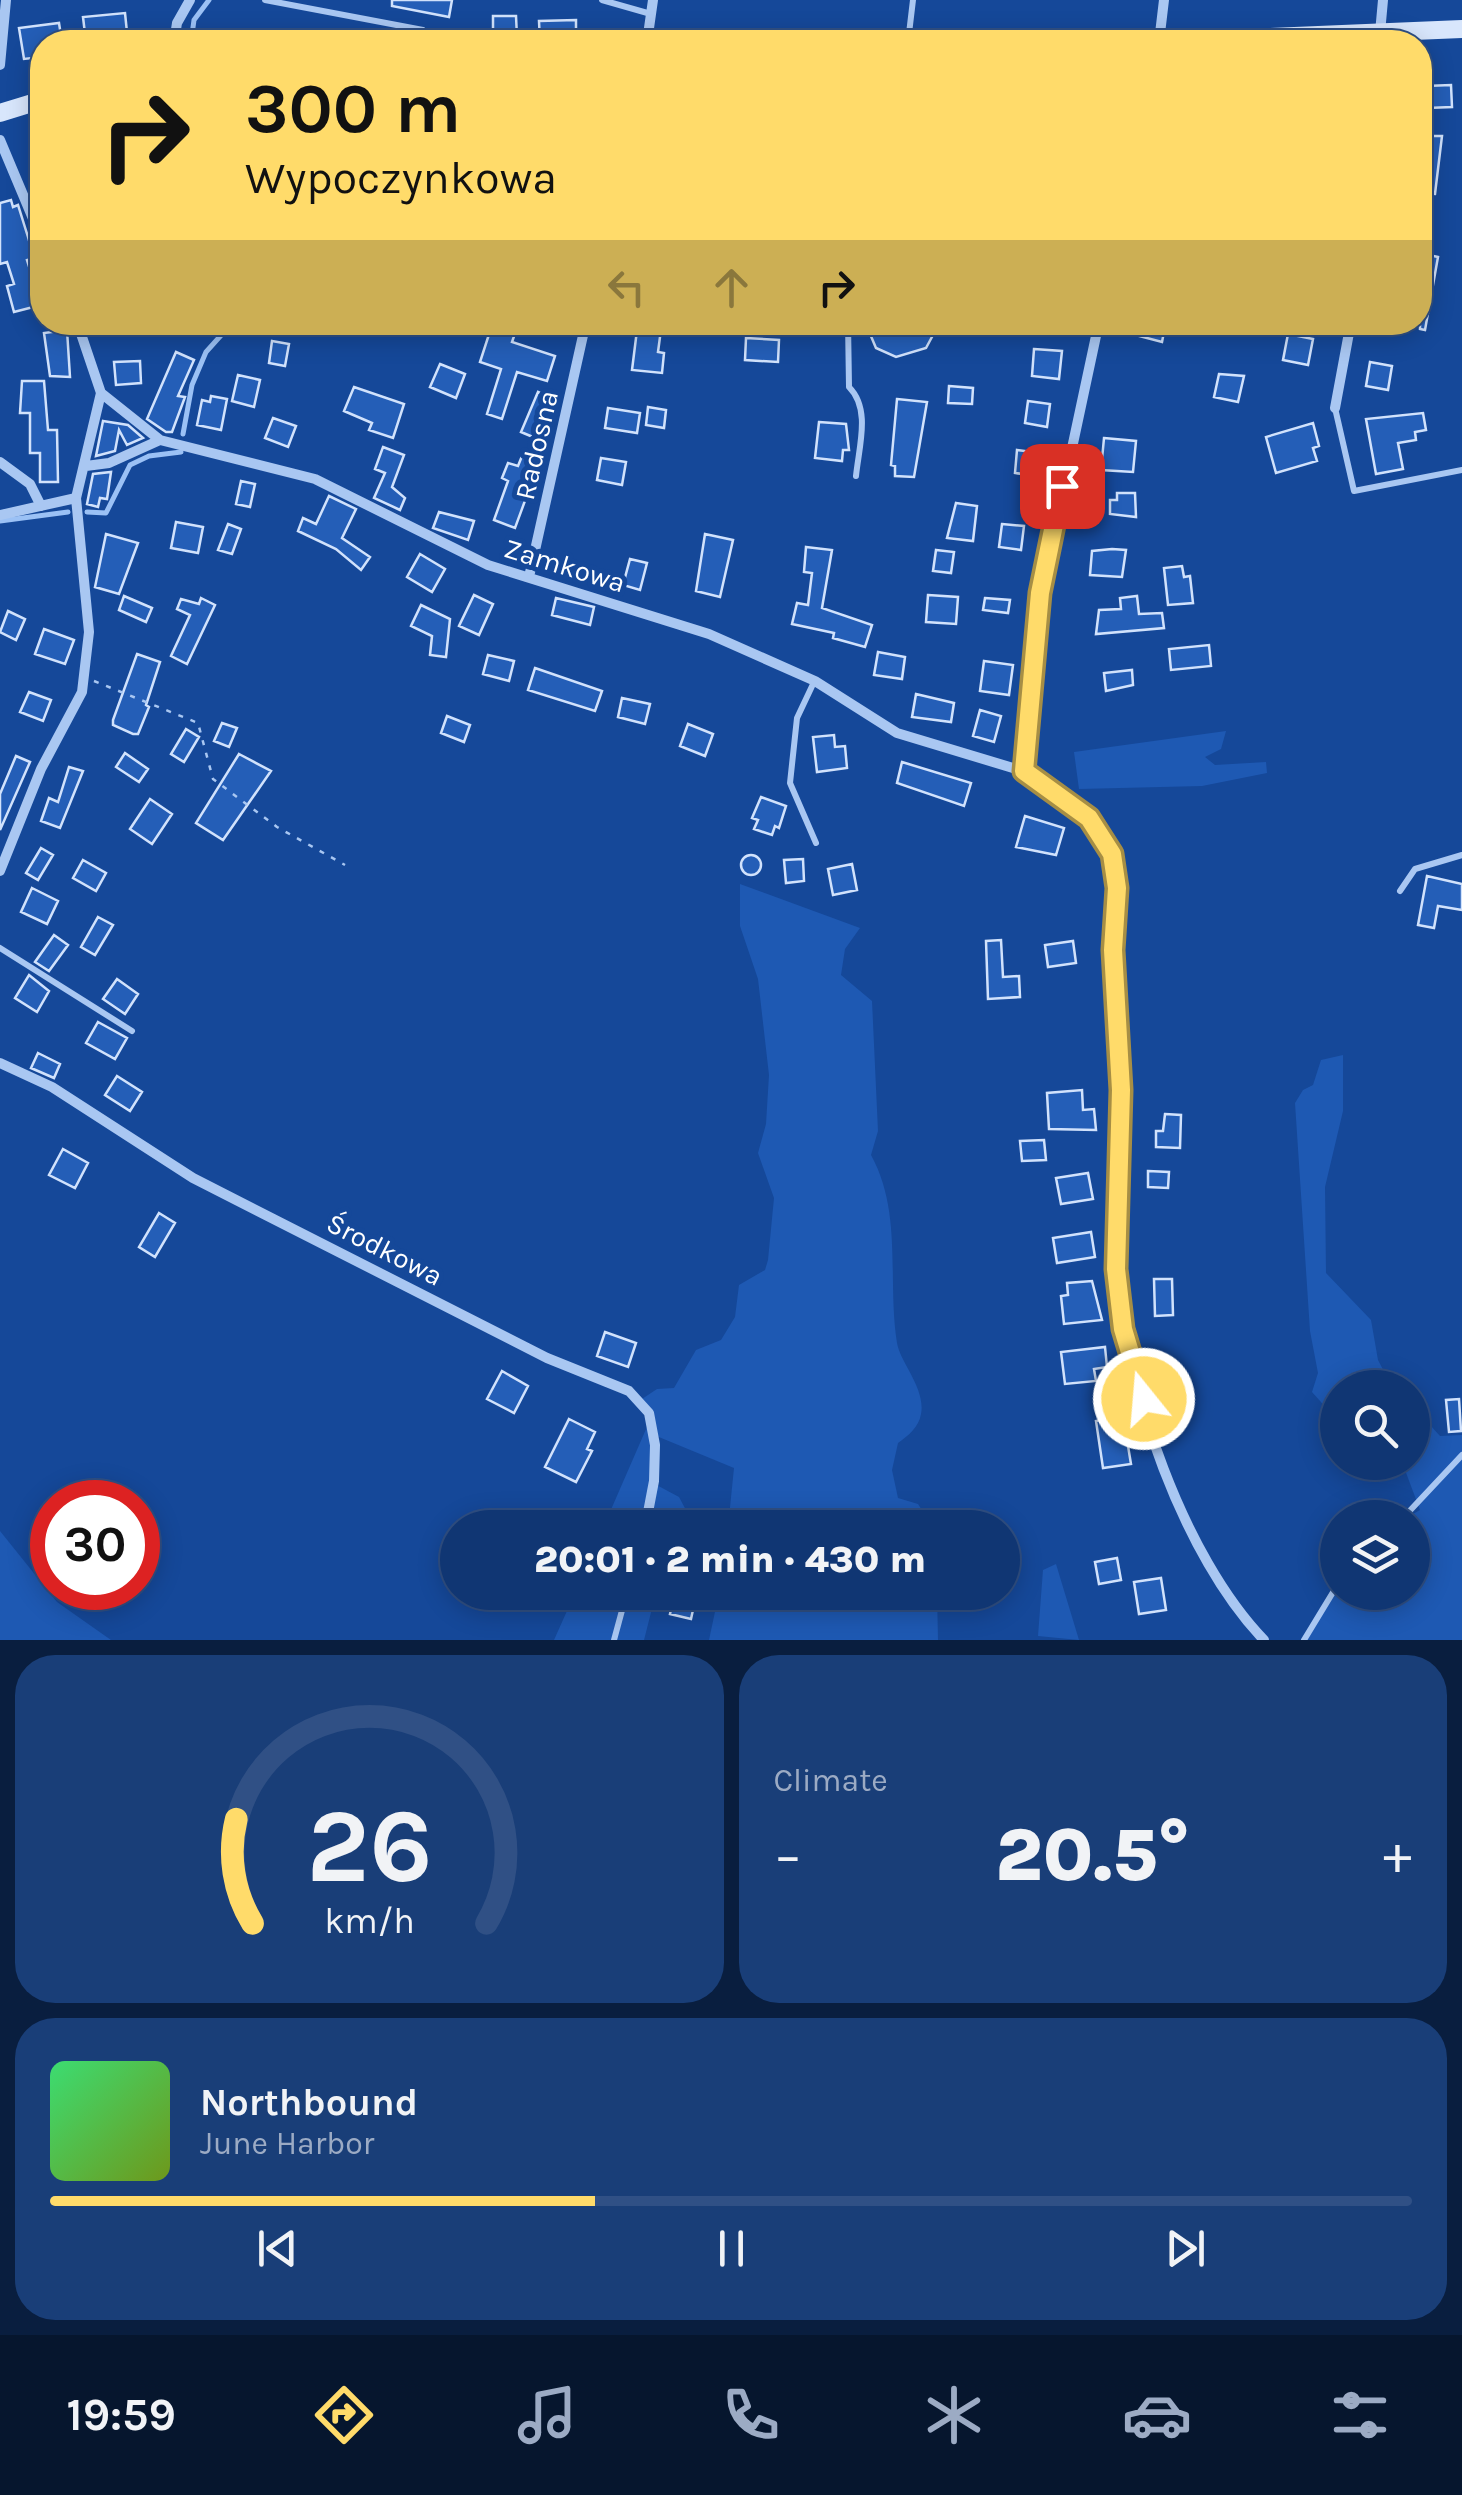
<!DOCTYPE html>
<html lang="en">
<head>
<meta charset="utf-8">
<style>
  :root { --surface:#103673; --page:#193e78; --text:#f1f3f6; --muted:#9cabc4; --line:#305085; --accent:#ffdb6a }
  body { margin:0; font-family:Karla,sans-serif; background:var(--page); color:var(--text); height:100vh; display:flex; flex-direction:column; font-size:38px; white-space:nowrap }
  * { box-sizing:border-box; margin:0 }
  p { font-size:32px; color:var(--muted) }
  .icon { flex:none; width:55px; height:55px; fill:none; stroke:currentColor; stroke-width:2; stroke-linecap:round; stroke-linejoin:round }
  .map { position:relative; height:1640px; overflow:hidden }
  .side { display:flex; flex-direction:column; gap:15px; padding:15px; background:#091e3f; flex:1 }
  .side>* { flex:none }
  .banner { position:absolute; left:30px; top:30px; width:1402px; height:305px; border-radius:40px; box-shadow:0 5px 25px #0003,0 0 0 2px var(--line); background:#ffdb6a; color:#111; overflow:hidden }
  .buttons { position:absolute; left:1320px; top:1370px; display:grid; gap:20px }
  .buttons a { display:grid; place-items:center; width:110px; height:110px; border-radius:50%; background:var(--surface); box-shadow:0 5px 25px #0003,0 0 0 2px var(--line); font-size:50px }
  .speed { position:absolute; left:30px; top:1480px; display:flex; gap:20px; font-size:50px; font-weight:700; text-align:center }
  .speed>* { display:grid; place-content:center; width:130px; height:130px; border-radius:50%; background:var(--surface); box-shadow:0 5px 25px #0003,0 0 0 2px var(--line); line-height:1 }
  .speed .limit { border:15px solid #d22; background:#fff; color:#111 }
  .pin { position:absolute; display:grid; place-items:center; width:85px; height:85px; color:#fff; margin:-42px; border-radius:20px; box-shadow:0 5px 15px #0006 }
  .me { position:absolute; width:110px; margin:-55px; rotate:343deg; stroke-linejoin:round; filter:drop-shadow(0 0 8px #0008) }
  .turn { display:flex; align-items:center; gap:35px; height:210px; padding:0 50px; font-size:45px }
  .turn .icon { width:130px; height:130px; stroke-width:2.5 }
  .turn b { display:block; font-size:70px; line-height:85px }
  .lanes { display:flex; align-items:center; height:95px; padding:0 50px; background:#0003; justify-content:center; gap:50px; direction:ltr }
  .lanes .off { opacity:.35 }
  .big { font-size:75px; font-weight:800; line-height:1.1 }
  .side .card { flex:1; display:flex; flex-direction:column; justify-content:center; gap:15px; min-width:0; padding:0 35px; border-radius:40px; background:var(--page) }
  .side .dial { align-items:center; gap:0 }
  .dial svg { height:260px; overflow:visible; fill:none; stroke:var(--line); stroke-width:7; stroke-linecap:round; text-anchor:middle }
  .dial text { fill:var(--text); stroke:none }
  .song { display:flex; align-items:center; gap:30px }
  .cover { width:120px; height:120px; border-radius:15px; background:linear-gradient(135deg,hsl(140 70% 55%),hsl(80 70% 35%)) }
  .played { height:10px; border-radius:5px; background:linear-gradient(90deg,var(--accent) 40%,var(--line) 40%) }
  .keys { display:flex; justify-content:space-around; direction:ltr }
  .heat { display:flex; justify-content:space-between; align-items:center; font-size:55px; direction:ltr }
  .side .tiles { flex:1; display:grid; gap:15px; grid-template-columns:1fr 1fr }
  .card:last-child { grid-column:span 2 }
  .trip { position:absolute; left:440px; top:1510px; width:580px; height:100px; border-radius:50px; background:var(--surface); box-shadow:0 5px 25px #0003,0 0 0 2px var(--line); font-weight:800; line-height:100px; text-align:center }
  .menu { display:flex; height:160px; justify-content:space-around; align-items:center; background:#06162e; color:var(--muted) }
  .menu .icon { width:70px; height:70px }
  .menu .on { color:var(--accent) }
  .menu b { font-size:45px; color:var(--text) }
  .map>svg:first-child { display:block }
</style>
</head>
<body>
<div class="map">
<svg width="1462" height="1640" viewBox="0 0 1462 1640">
  <rect width="100%" height="100%" fill="#154899"/>
  <path fill="#1e59b3" d="M1226,731L1221,749L1205,757L1215,765L1266,762L1267,773L1202,786L1079,789L1074,752Z
    M740,884L860,928L845,949L841,975L872,1001L878,1131L871,1155C903,1213 887,1280 897,1343C900,1362 926,1389 921,1414C919,1427 908,1436 898,1443L892,1470L898,1498L918,1504L933,1527H728L734,1468L654,1435L651,1482L679,1497L695,1527L603,1528L650,1420L639,1401L657,1389L674,1388L696,1350L721,1340L735,1317L739,1285L765,1270L768,1260L774,1198L758,1153L766,1124L769,1075L758,979L740,926Z
    M1343,1055V1111L1325,1187L1326,1273L1371,1320L1378,1360L1392,1387L1338,1388L1337,1420L1312,1392L1318,1373L1310,1331L1295,1103L1303,1090L1313,1085L1321,1060Z
    M1413,1420L1430,1425L1440,1436L1462,1435V1640H1303L1337,1584L1338,1592H1412V1518L1408,1517L1420,1510L1405,1470L1366,1477L1353,1474L1346,1463L1412,1462Z
    M0,1531L57,1602L111,1640H0Z
    M1056,1564L1079,1640L1038,1636L1043,1570Z
    M575,1593H656L644,1640H554Z
    M719,1593H937L938,1640H709Z"/>
  <g fill="none" stroke-linecap="round" stroke-linejoin="round">
    <path stroke="#9bc1f5" stroke-width="5" d="M191,42L194,20L209,0
      M183,434L192,385L206,352L233,322
      M87,512L106,513L130,465L149,456L181,452
      M0,521L68,512"/>
  </g>
  <path fill="#245eb7" stroke="#d1e2fc" stroke-width="2.5" d="M392,0H452L449,17L392,6Z
    M125,13L128,42H86L83,17Z
    M493,16H516L517,37H493Z
    M576,20V41L540,42L539,21Z
    M59,23L62,42H42V57L24,59L19,28Z
    M1451,85L1452,107L1427,108L1426,86Z
    M1424,136H1442L1435,194L1420,193Z
    M11,200L13,207L18,205L28,237L34,258L27,260L41,305L14,312L7,286L14,284L7,262L0,264V203Z
    M1420,253L1438,257L1425,330L1420,329Z
    M493,322H519L512,342L555,356L547,381L517,372L502,419L487,414L501,369L480,362Z
    M638,322H662L658,352L664,353L662,373L632,370Z
    M865,322H940L926,348L896,357L876,348Z
    M1130,322H1166L1162,342L1128,333Z
    M67,330L70,377L50,376L44,333Z
    M1288,334L1313,339L1308,365L1283,360Z
    M746,338L779,340L778,362L745,360Z
    M272,341L289,344L285,366L269,363Z
    M1034,349L1062,351L1059,379L1032,376Z
    M176,352L194,360L178,396L185,397L172,432H166L147,419Z
    M140,361L141,383L116,385L114,362Z
    M1370,362L1392,366L1388,390L1366,386Z
    M440,364L465,374L456,398L430,387Z
    M1219,374L1244,376L1238,402L1214,397Z
    M238,375L260,380L254,407L232,401Z
    M22,381H44L48,430H57L58,482H40V453H30V413H20Z
    M949,386L973,388L972,404L948,403Z
    M354,387L404,404L393,438L369,430L372,423L344,411Z
    M538,392L552,398L540,440L521,432Z
    M211,396L227,399L221,430L197,425L202,400L210,402Z
    M897,399L927,402L914,477L895,476V466L891,465Z
    M1028,401L1050,404L1047,427L1025,423Z
    M648,407L666,410L664,428L646,425Z
    M608,408L640,413L637,433L605,428Z
    M1423,413L1426,430L1415,432L1416,440L1398,443L1403,469L1376,474L1366,419Z
    M273,418L296,426L288,447L265,438Z
    M103,421L128,425L143,438L127,445L119,430L115,451L96,456Z
    M819,422L846,424L849,450H843L842,461L815,458Z
    M1313,423L1319,446L1313,448L1317,461L1276,473L1266,437Z
    M1104,438L1136,441L1133,472L1101,470Z
    M383,447L404,455L392,487L405,498L400,510L374,498L385,473L375,469Z
    M1017,450L1048,454L1046,477L1015,473Z
    M524,451L541,457L515,528L494,520L508,481L502,478L508,463L518,466Z
    M601,458L626,462L622,485L597,480Z
    M111,472L107,499L100,498L98,507L87,504L93,474Z
    M241,481L255,484L250,507L236,504Z
    M1117,493H1135L1136,517L1110,514V500H1117Z
    M329,496L356,509L342,538L370,557L361,570L336,549L298,531L303,518L316,524Z
    M956,503L977,506L973,541L947,538Z
    M439,512L474,521L468,540L433,528Z
    M176,522L203,527L198,553L171,548Z
    M228,524L241,529L232,554L218,550Z
    M1002,524L1024,526L1021,550L999,547Z
    M106,534L138,543L119,594L95,587Z
    M705,534L733,540L720,597L696,591Z
    M806,547L832,550L822,608L872,625L865,647L833,638L834,633L792,624L797,603L808,605L812,573L804,572Z
    M1112,549L1126,550L1122,577L1090,575L1092,551Z
    M936,550L954,552L951,573L933,571Z
    M420,554L445,569L432,592L407,577Z
    M630,559L647,563L640,590L623,585Z
    M1182,566L1184,577L1190,576L1193,603L1168,605L1164,568Z
    M474,595L493,604L479,635L459,626Z
    M928,595L958,597L956,624L926,622Z
    M124,596L152,608L146,622L119,610Z
    M1137,596L1139,614L1162,613L1164,628L1096,634L1099,610L1121,609L1120,598Z
    M201,598L215,605L187,664L171,656L190,615L177,609L181,599L199,604Z
    M556,598L594,607L590,625L552,615Z
    M985,598L1010,600L1008,613L983,610Z
    M421,605L450,619L446,657L430,655L432,636L411,626Z
    M8,611L25,619L16,640L0,632Z
    M44,629L74,640L65,664L35,654Z
    M1209,645L1211,666L1171,670L1169,649Z
    M878,652L905,657L902,679L874,675Z
    M137,654L160,662L146,705L149,707L138,734H133L113,725V720Z
    M488,655L514,661L509,681L483,674Z
    M984,661L1013,665L1009,695L980,691Z
    M535,668L602,691L595,711L528,690Z
    M1132,670L1133,685L1106,691L1104,673Z
    M29,692L51,700L43,721L20,712Z
    M916,694L954,703L951,722L912,717Z
    M622,698L650,704L645,724L618,717Z
    M980,710L1001,716L994,742L973,736Z
    M447,716L470,725L464,742L441,733Z
    M222,723L237,728L229,747L214,741Z
    M688,724L713,734L705,756L680,746Z
    M186,729L199,737L184,762L171,754Z
    M834,735L835,747L845,746L847,768L817,772L813,737Z
    M125,753L148,769L139,782L116,767Z
    M239,754L271,771L223,840L196,823Z
    M16,756L30,762L0,830V794Z
    M902,762L971,783L964,806L897,783Z
    M69,767L83,771L60,828L41,821L49,798L58,802Z
    M761,797L786,806L779,828L775,826L772,835L754,829L758,820L752,818Z
    M150,799L172,814L152,844L130,829Z
    M1025,816L1064,828L1056,855L1016,847Z
    M41,848L53,855L38,880L26,873Z
    M741 865a10 10 0 1 1 20 0a10 10 0 1 1-20 0Z
    M803,859L804,881L786,883L784,860Z
    M83,860L106,873L96,891L73,878Z
    M852,864L857,890L833,895L828,869Z
    M1427,876L1462,884V910L1438,906L1434,928L1418,925Z
    M32,888L58,901L47,924L21,912Z
    M98,917L113,925L95,955L81,947Z
    M54,935L68,945L49,971L35,962Z
    M1001,940L1003,977L1019,976L1020,997L988,999L986,941Z
    M1073,941L1076,963L1048,967L1045,945Z
    M29,975L49,991L37,1012L15,998Z
    M117,979L138,994L125,1014L103,999Z
    M98,1022L127,1038L115,1059L86,1043Z
    M38,1053L60,1064L54,1078L31,1068Z
    M117,1076L142,1092L130,1111L105,1095Z
    M1082,1090L1083,1110L1094,1109L1096,1130L1049,1129L1047,1093Z
    M1165,1114L1181,1115L1180,1148L1156,1147V1131H1163Z
    M1044,1140L1046,1160L1022,1161L1020,1141Z
    M63,1149L88,1163L75,1188L49,1175Z
    M1148,1171L1169,1172L1168,1188L1148,1187Z
    M1088,1173L1093,1199L1061,1204L1056,1178Z
    M159,1213L175,1223L155,1257L139,1247Z
    M1091,1232L1095,1257L1057,1263L1053,1238Z
    M1154,1279H1172L1173,1315L1155,1316Z
    M1092,1281L1102,1320L1064,1324L1061,1296L1068,1295L1067,1283Z
    M605,1332L636,1343L628,1367L597,1356Z
    M1105,1347L1107,1367L1094,1369L1096,1381L1065,1384L1061,1352Z
    M502,1371L528,1386L514,1413L487,1399Z
    M1459,1399L1461,1431L1449,1432L1446,1400Z
    M1123,1416L1131,1464L1103,1468L1096,1421Z
    M569,1419L595,1432L587,1449L592,1451L576,1482L545,1467Z
    M1117,1558L1121,1580L1099,1584L1095,1562Z
    M1161,1578L1166,1610L1139,1614L1134,1582Z
    M675,1592H697L691,1619L670,1614Z"/>
  <g fill="none" stroke-linecap="round" stroke-linejoin="round">
    <path stroke="#a9c7f2" stroke-width="2.5" stroke-dasharray="5 8" stroke-linecap="butt" d="M94,681L198,723L213,779L277,827L345,865"/>
    <path stroke="#a9c7f2" stroke-width="6" d="M265,0L423,30L435,42
      M602,0L651,14
      M908,42L913,0
      M848,322L849,387C871,409 859,446 856,476
      M1335,408L1354,491L1462,470
      M814,682L797,718L790,783L816,843
      M1400,891L1415,869L1462,855
      M0,948L132,1031
      M1403,1518L1462,1455
      M614,1640L627,1592
      M1304,1640L1338,1584"/>
    <path stroke="#a9c7f2" stroke-width="10" d="M1380,33L1383,0
      M174,42L177,23L190,0
      M647,42L653,0
      M1159,42L1164,0
      M0,65L6,0
      M0,140L42,240
      M1099,322L1041,593L1023,771C1055,790 1097,815 1110,852C1125,891 1112,939 1115,979C1117,1017 1121,1055 1121,1093C1121,1153 1112,1214 1117,1274C1126,1389 1183,1556 1264,1640
      M101,393L160,440L315,479L488,565L709,634L815,681L897,733L1023,771
      M1335,408L1351,322
      M0,462L30,484L41,506
      M86,466L109,463L160,440
      M0,515L76,498
      M529,577L586,322
      M0,871L41,769L82,692L89,632L76,498L101,393L77,322
      M0,1063L52,1087L193,1178L547,1358L629,1391L649,1413L655,1445L654,1481L645,1528"/>
    <path stroke="#d8e6fc" stroke-width="18" d="M1154,42L1462,29
      M0,113L42,100"/>
  </g>
  <g fill="none" stroke-linecap="round" stroke-linejoin="round">
    <defs>
      <path id="route" d="M1062,486L1040,593L1024,771L1089,818L1112,854L1117,888L1113,950L1121,1090L1116,1269L1123,1329L1144,1399"/>
    </defs>
    <use href="#route" stroke="#a68e45" stroke-width="25"/>
    <use href="#route" stroke="#ffdb6a" stroke-width="18"/>
  </g>
  <g text-anchor="middle" stroke-width="10" stroke-linejoin="round" paint-order="stroke">
    <g font-size="28" fill="#fff" stroke="#154899">
      <text transform="translate(536 445) rotate(-77)" y="10">Radosna</text>
      <text transform="translate(565 565) rotate(17)" y="10">Zamkowa</text>
      <text transform="translate(385 1249) rotate(27)" y="10">Środkowa</text>
    </g>
  </g>
</svg>
<div class="buttons">
<a><svg class="icon" aria-label="search" viewBox="0 0 24 24"><circle cx="10" cy="10" r="6"/><path d="M15 15l6 6"/></svg></a>
<a><svg class="icon" aria-label="layers" viewBox="0 0 24 24"><path d="M12 4l9 5-9 5-9-5zM3 14l9 5 9-5"/></svg></a>
</div>
<div class="speed"><div class="limit">30</div></div>
<div class="pin" style="left:1062px;top:486px;background:#d93025"><svg class="icon" aria-label="arrive" viewBox="0 0 24 24"><path d="M6 21V4h12l-3 4 3 4H6"/></svg></div>
<svg class="me" style="left:1144px;top:1399px" viewBox="-20 -20 40 40"><circle r="17" fill="#ffdb6a" stroke="#fff" stroke-width="3"/><path d="M0-11L8 9 0 5-8 9z" fill="#fff"/></svg>
<div class="trip">20:01 · 2 min · 430 m</div>
<div class="banner">
<div class="turn"><svg class="icon" aria-label="right" viewBox="0 0 24 24"><path d="M7 20v-9h11M14 6l5 5-5 5"/></svg><div><b>300 m</b>Wypoczynkowa</div></div>
<div class="lanes"><svg class="icon off" aria-label="left" viewBox="0 0 24 24"><path d="M17 20v-9H6M10 6l-5 5 5 5"/></svg><svg class="icon off" aria-label="ahead" viewBox="0 0 24 24"><path d="M12 20V5M6 11l6-6 6 6"/></svg><svg class="icon" aria-label="right" viewBox="0 0 24 24"><path d="M7 20v-9h11M14 6l5 5-5 5"/></svg></div>
</div>
</div>
<section class="side">
<div class="tiles">
<div class="card dial"><svg viewBox="0 0 100 80">
<path d="M14 69A42 42 0 1 1 86 69"/>
<path d="M14 69A42 42 0 0 1 9 37" stroke="#ffdb6a"/>
<text x="50" y="56" font-size="32" font-weight="700">26</text>
<text x="50" y="72" font-size="11">km/h</text>
</svg></div>
<div class="card"><p>Climate</p>
<div class="heat"><a>−</a><b class="big">20.5°</b><a>+</a></div>
</div>
<div class="card">
<div class="song"><i class="cover"></i><div><b>Northbound</b><p>June Harbor</p></div></div>
<div class="played"></div>
<div class="keys"><svg class="icon" aria-label="previous" viewBox="0 0 24 24"><path d="M18 5L8 12l10 7zM5 5v14"/></svg><svg class="icon" aria-label="pause" viewBox="0 0 24 24"><path d="M8 5v14M16 5v14"/></svg><svg class="icon" aria-label="next" viewBox="0 0 24 24"><path d="M6 5l10 7-10 7zM19 5v14"/></svg></div>
</div>
</div>
</section>
<nav class="menu">
<b>19:59</b>
<svg class="icon on" aria-label="directions" viewBox="0 0 24 24"><path d="M12 3l9 9-9 9-9-9zM9 14v-3h6M13 9l2 2-2 2"/></svg>
<svg class="icon" aria-label="music" viewBox="0 0 24 24"><path d="M9 18V5l10-2v13"/><circle cx="6" cy="18" r="3"/><circle cx="16" cy="16" r="3"/></svg>
<svg class="icon" aria-label="phone" viewBox="0 0 24 24"><path d="M5 4h4l2 5-3 2q2 4 5 5l2-3 5 2v4C11 20 4 13 5 4z"/></svg>
<svg class="icon" aria-label="climate" viewBox="0 0 24 24"><path d="M12 3v18M4 7l16 10M4 17L20 7"/></svg>
<svg class="icon" aria-label="car" viewBox="0 0 24 24"><path d="M5 17H2v-5l4-1 3-4h7l3 4 3 1v5h-3M9 17h6M6 11h13"/><circle cx="7" cy="17" r="2"/><circle cx="17" cy="17" r="2"/></svg>
<svg class="icon" aria-label="filters" viewBox="0 0 24 24"><path d="M4 7h16M4 17h16"/><circle cx="9" cy="7" r="2"/><circle cx="15" cy="17" r="2"/></svg>
</nav>
</body>
</html>
